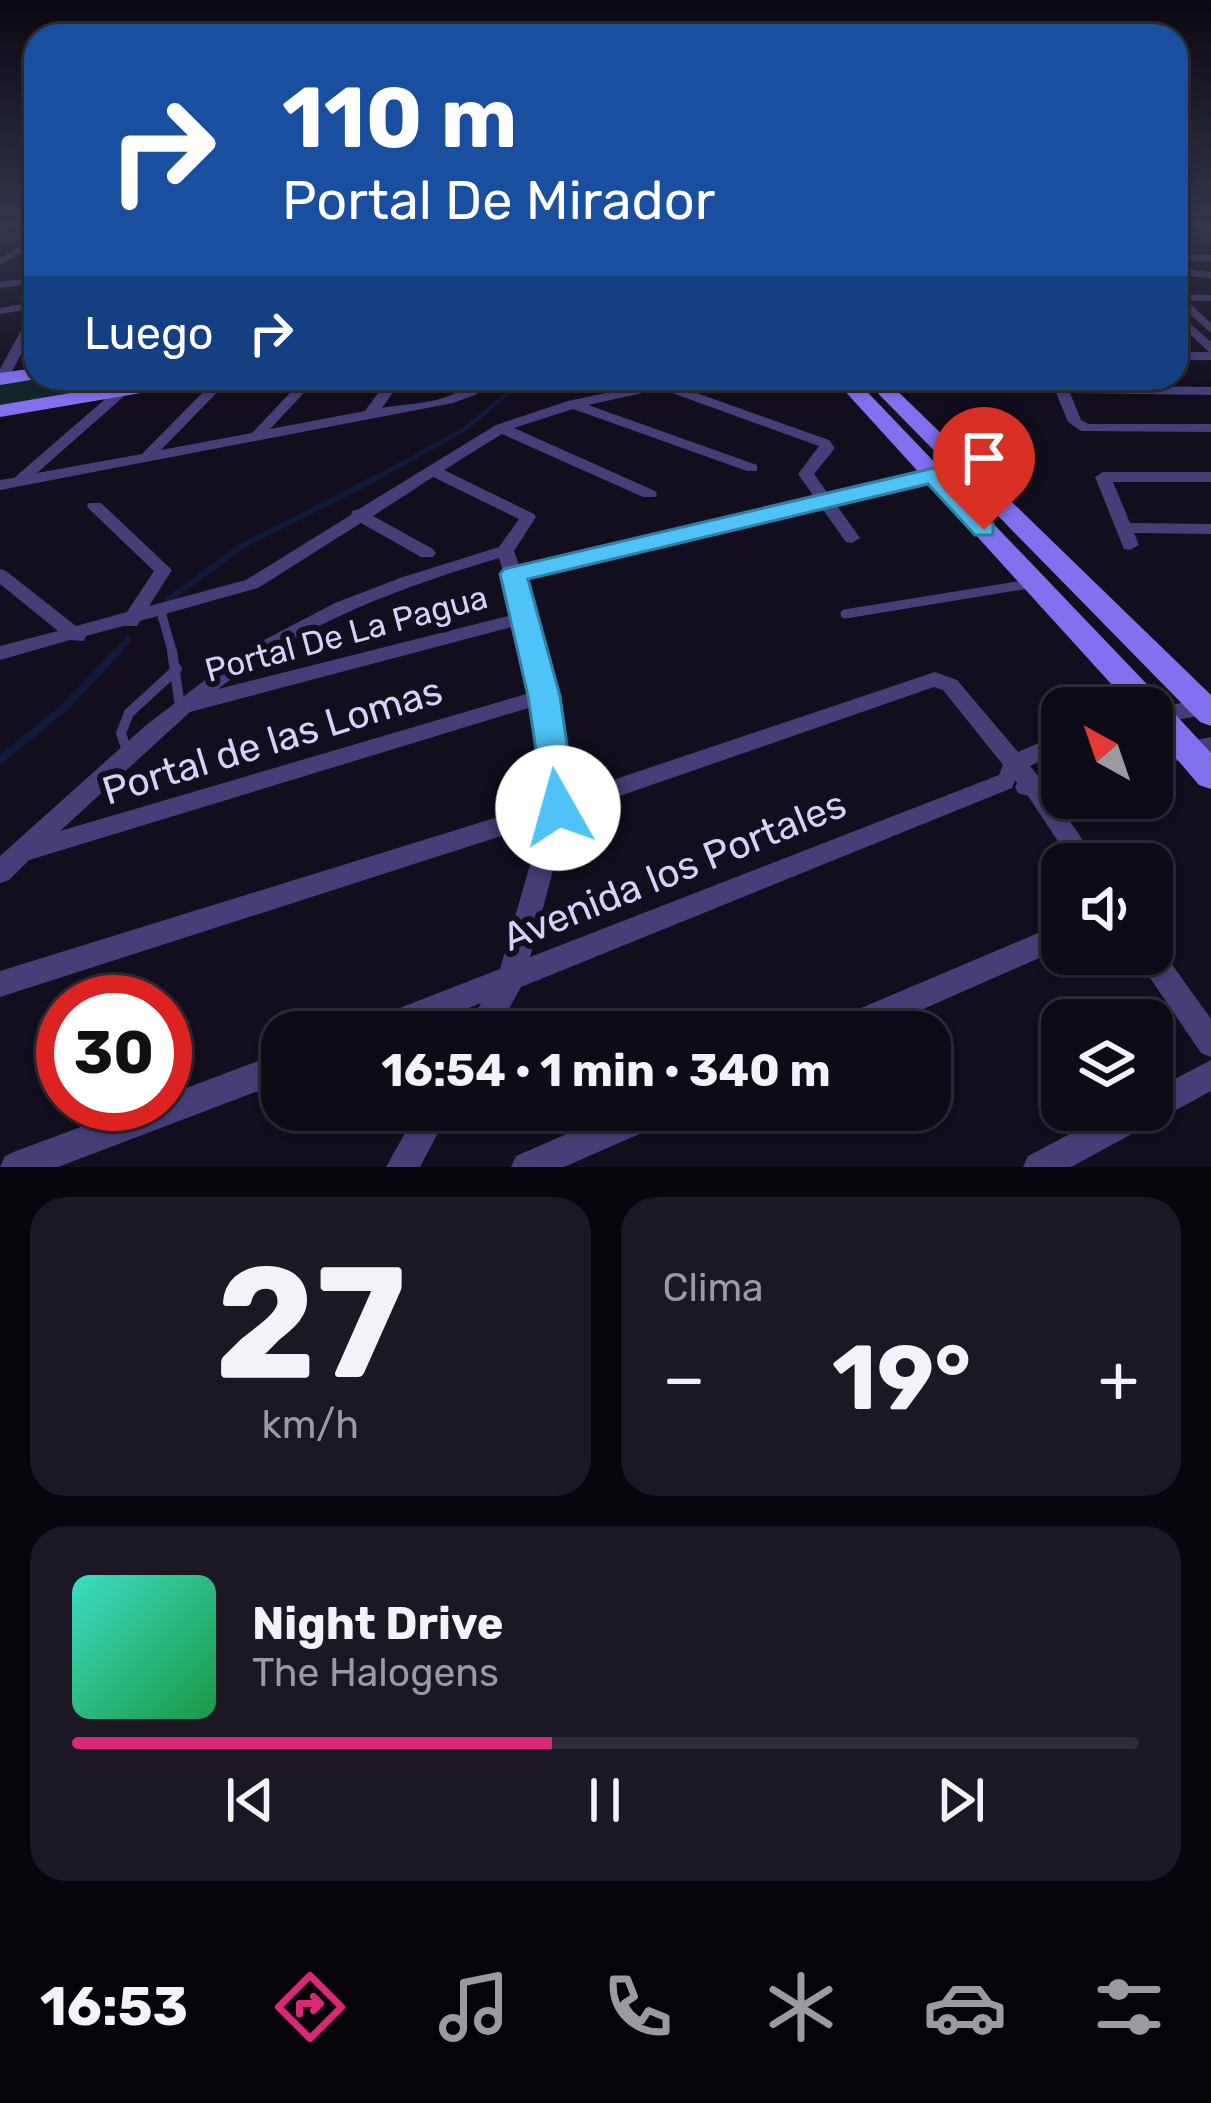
<!DOCTYPE html>
<html lang="es">
<head>
<meta charset="utf-8">
<style>
  :root { --surface:#0e0a16; --page:#1c1823; --text:#f1f3f6; --muted:#9b9aa1; --line:#2e2b35; --accent:#db2777 }
  body { margin:0; font-family:Rubik,sans-serif; background:var(--page); color:var(--text); height:100vh; display:flex; flex-direction:column; font-size:45px; white-space:nowrap }
  * { box-sizing:border-box; margin:0 }
  p { font-size:39px; color:var(--muted) }
  .icon { flex:none; width:66px; height:66px; fill:none; stroke:currentColor; stroke-width:2; stroke-linecap:round; stroke-linejoin:round }
  .map { position:relative; height:1167px; overflow:hidden }
  .side { display:flex; flex-direction:column; gap:30px; padding:30px; background:#08060c; flex:1 }
  .side>* { flex:none }
  .banner { position:absolute; left:24px; top:24px; width:1164px; height:366px; border-radius:36px; box-shadow:0 3px 9px #0004,0 0 0 3px var(--line); background:#1a4fa0; color:#fff; overflow:hidden }
  .needle { width:78px; rotate:320deg }
  .fabs { position:absolute; left:1041px; top:687px; display:grid; gap:24px }
  .fabs a { display:grid; place-items:center; width:132px; height:132px; border-radius:24px; background:var(--surface); box-shadow:0 3px 9px #0004,0 0 0 3px var(--line); font-size:60px }
  .speed { position:absolute; left:36px; top:975px; display:flex; gap:24px; font-size:60px; font-weight:700; text-align:center }
  .speed>* { display:grid; place-content:center; width:156px; height:156px; border-radius:50%; background:var(--surface); box-shadow:0 3px 9px #0004,0 0 0 3px var(--line); line-height:1 }
  .speed .limit { border:18px solid #d22; background:#fff; color:#111 }
  .pin { position:absolute; display:grid; place-items:center; width:102px; height:102px; color:#fff; margin:-123px -51px; border-radius:50% 50% 50% 0; rotate:-45deg; box-shadow:0 0 12px #0007 }
  .pin .icon { rotate:45deg }
  .me { position:absolute; width:132px; margin:-66px; rotate:353deg; stroke-linejoin:round; filter:drop-shadow(0 0 9px #0008) }
  .turn { display:flex; align-items:center; gap:42px; height:252px; padding:0 60px; font-size:54px }
  .turn .icon { width:156px; height:156px; stroke-width:2.5 }
  .turn b { display:block; font-size:84px; line-height:102px }
  .then { display:flex; align-items:center; height:114px; padding:0 60px; background:#0003; gap:24px; font-size:45px }
  .big { font-size:90px; font-weight:700; line-height:1.1 }
  .side .tile { flex:1; display:flex; flex-direction:column; justify-content:center; gap:18px; min-width:0; padding:0 42px; border-radius:36px; background:var(--page) }
  .side .dial { align-items:center; gap:0 }
  .dial b { font-size:156px; line-height:1 }
  .song { display:flex; align-items:center; gap:36px }
  .cover { width:144px; height:144px; border-radius:18px; background:linear-gradient(135deg,hsl(170 70% 55%),hsl(140 70% 35%)) }
  .played { height:12px; border-radius:6px; background:linear-gradient(90deg,var(--accent) 45%,var(--line) 45%) }
  .keys { display:flex; justify-content:space-around; direction:ltr }
  .heat { display:flex; justify-content:space-between; align-items:center; font-size:66px; direction:ltr }
  .side .tiles { flex:1; display:grid; gap:30px; grid-template-columns:1fr 1fr }
  .tile:last-child { grid-column:span 2 }
  .trip { position:absolute; left:261px; top:1011px; width:690px; height:120px; border-radius:36px; background:var(--surface); box-shadow:0 3px 9px #0004,0 0 0 3px var(--line); font-weight:700; line-height:120px; text-align:center }
  .menu { display:flex; height:192px; justify-content:space-around; align-items:center; background:#060409; color:var(--muted) }
  .menu .icon { width:84px; height:84px }
  .menu .on { color:var(--accent) }
  .menu b { font-size:54px; color:var(--text) }
  .map>svg:first-child { display:block }
</style>
</head>
<body>
<div class="map">
<svg width="1211" height="1167" viewBox="0 0 1211 1167">
  <rect width="100%" height="100%" fill="#120e1d"/>
  <path fill="#122527" d="M36,378H168L0,406V384Z"/>
  <g fill="none" stroke-linecap="round" stroke-linejoin="round">
    <path stroke="#101b3b" stroke-width="4.5" d="M380,476L465,429L526,378"/>
    <path stroke="#101b3b" stroke-width="6" d="M168,600L242,546L386,473
      M115,654L128,640"/>
    <path stroke="#101b3b" stroke-width="8" d="M0,760L64,708L118,651"/>
    <path stroke="#463e77" stroke-width="9" d="M161,612L173,654
      M845,614L1029,584"/>
    <path stroke="#463e77" stroke-width="10" d="M172,651L180,707
      M128,754L121,733L129,713L177,669"/>
    <path fill="#463e77" fill-rule="evenodd" d="M36,237V244L0,265V258Z
      M1176,254L1211,255V261L1176,260Z
      M1176,269L1211,272V278L1176,275Z
      M36,277V283L0,288V282Z
      M1176,294L1211,295V301H1187L1211,323V333L1176,302Z
      M36,302V308L0,314V308Z
      M36,311V325L8,379L0,383V369L30,314Z
      M1176,311L1211,342V360H1176V352H1209L1176,321Z
      M217,378H231L161,450L252,433L304,378H318L270,429L365,411L389,378H403L382,408C409,403 457,404 473,378H487L477,394L453,403L0,490V480L14,478L119,387H129L131,390L37,473L142,454Z
      M676,378H702L677,386L829,440L835,448L814,474L829,495L933,470L941,475L938,478L835,503L860,538L852,543L846,542L821,507L523,578C547,649 558,721 568,795L935,672L957,680L1018,752L1062,733V751L1030,766L1038,776L1062,772V790L1050,792L1099,864H1073L1028,796L1018,793L1015,787L1017,783L1015,780L1012,788L521,987L496,1032H466L481,1003L409,1032H360L364,1022L500,969L542,823L0,997V971L546,802L535,706L29,860L9,880L0,883V856L145,726L243,651L335,603L400,578L499,547L519,519L433,477L373,516L433,549L436,553L433,557H421L361,523L258,588L140,621L137,626H123L86,636L84,641L70,640L0,660V646L58,631L0,584V569L6,571L76,626L127,612L154,571L89,509L87,506L89,503H101L172,570L149,606L246,580L351,515L352,511L359,509L496,425L568,401ZM661,389L819,446L798,474L815,498L520,568L514,551L536,517L534,514L444,470L502,434L643,497H655L657,494L655,491L514,428L573,409L747,471H757V465L588,405ZM499,558L516,614L218,689C302,624 398,588 499,558ZM519,625L533,692L60,831L190,712ZM934,687L943,690L1003,765L999,775L530,957L568,814Z
      M1050,378H1064L1067,385L1211,387V395L1070,393L1081,420L1089,424H1211V432L1081,431L1068,422Z
      M1103,472H1211V482H1113L1130,523L1211,524V534L1134,533L1139,545L1130,550L1124,549L1095,477Z
      M1211,698V714L1152,724V708Z
      M1211,737V753L1152,767V749Z
      M1062,923V948L871,1032H824L828,1022Z
      M1152,943L1158,945L1211,1019V1057L1201,1053L1140,963L1136,954H1152Z
      M282,1052V1082L58,1167H0L5,1156L16,1151L143,1104H165V1096Z
      M1211,1060V1091L1071,1167H1023L1028,1156L1115,1110H1152V1091Z
      M418,1110H450L420,1167H386Z
      M622,1110H673L669,1121L564,1167H511L516,1156Z"/>
    <path fill="#8271ef" fill-rule="evenodd" d="M36,368V378H43L0,385V373Z
      M159,378H204L194,384L0,417V405Z
      M833,378H854L1163,701L1211,753V789L1199,785L1152,730V708H1133Z
      M863,378H884L1211,695V726L1200,722Z"/>
  </g>
  <linearGradient id="sky" x2="0" y2="1"><stop stop-color="#0a0810"/><stop offset="0.58" stop-color="#33364c"/><stop offset="1" stop-color="#33364c" stop-opacity="0"/></linearGradient>
  <rect width="1211" height="387" fill="url(#sky)"/>
  <path fill="#4fc3f7" stroke="#337fa1" stroke-width="3" d="M934,468L993,524V535H975L928,484L528,579L560,696L576,808L571,818L558,822L546,818L528,696L500,574L504,569Z"/>
  <g text-anchor="middle" stroke-width="12" stroke-linejoin="round" paint-order="stroke">
    <g font-size="33" fill="#d9d0fa" stroke="#120e1d">
      <text transform="translate(346 633) rotate(-15)" y="12">Portal De La Pagua</text>
    </g>
    <g font-size="39" fill="#d9d0fa" stroke="#120e1d">
      <text transform="translate(272 740) rotate(-17)" y="14">Portal de las Lomas</text>
      <text transform="translate(674 870) rotate(-22)" y="14">Avenida los Portales</text>
    </g>
  </g>
</svg>
<div class="fabs">
<a><svg class="needle" viewBox="-14 -14 28 28"><path d="M0-13l5 13h-10z" fill="#e53935"/><path d="M0 13l5-13h-10z" fill="#9b9aa1"/></svg></a>
<a><svg class="icon" aria-label="sound" viewBox="0 0 24 24"><path d="M4 9h4l5-4v14l-5-4H4zM17 9q2 3 0 6"/></svg></a>
<a><svg class="icon" aria-label="layers" viewBox="0 0 24 24"><path d="M12 4l9 5-9 5-9-5zM3 14l9 5 9-5"/></svg></a>
</div>
<div class="speed"><div class="limit">30</div></div>
<div class="pin" style="left:984px;top:530px;background:#d93025"><svg class="icon" aria-label="arrive" viewBox="0 0 24 24"><path d="M6 21V4h12l-3 4 3 4H6"/></svg></div>
<svg class="me" style="left:558px;top:808px" viewBox="-20 -20 40 40"><circle r="19" fill="#fff"/><path d="M0-13L10 11 0 6-10 11z" fill="#4fc3f7"/></svg>
<div class="trip">16:54 · 1 min · 340 m</div>
<div class="banner">
<div class="turn"><svg class="icon" aria-label="right" viewBox="0 0 24 24"><path d="M7 20v-9h11M14 6l5 5-5 5"/></svg><div><b>110 m</b>Portal De Mirador</div></div>
<div class="then">Luego<svg class="icon" aria-label="right" viewBox="0 0 24 24"><path d="M7 20v-9h11M14 6l5 5-5 5"/></svg></div>
</div>
</div>
<section class="side">
<div class="tiles">
<div class="tile dial"><b>27</b><p>km/h</p></div>
<div class="tile"><p>Clima</p>
<div class="heat"><a>−</a><b class="big">19°</b><a>+</a></div>
</div>
<div class="tile">
<div class="song"><i class="cover"></i><div><b>Night Drive</b><p>The Halogens</p></div></div>
<div class="played"></div>
<div class="keys"><svg class="icon" aria-label="previous" viewBox="0 0 24 24"><path d="M18 5L8 12l10 7zM5 5v14"/></svg><svg class="icon" aria-label="pause" viewBox="0 0 24 24"><path d="M8 5v14M16 5v14"/></svg><svg class="icon" aria-label="next" viewBox="0 0 24 24"><path d="M6 5l10 7-10 7zM19 5v14"/></svg></div>
</div>
</div>
</section>
<nav class="menu">
<b>16:53</b>
<svg class="icon on" aria-label="directions" viewBox="0 0 24 24"><path d="M12 3l9 9-9 9-9-9zM9 14v-3h6M13 9l2 2-2 2"/></svg>
<svg class="icon" aria-label="music" viewBox="0 0 24 24"><path d="M9 18V5l10-2v13"/><circle cx="6" cy="18" r="3"/><circle cx="16" cy="16" r="3"/></svg>
<svg class="icon" aria-label="phone" viewBox="0 0 24 24"><path d="M5 4h4l2 5-3 2q2 4 5 5l2-3 5 2v4C11 20 4 13 5 4z"/></svg>
<svg class="icon" aria-label="climate" viewBox="0 0 24 24"><path d="M12 3v18M4 7l16 10M4 17L20 7"/></svg>
<svg class="icon" aria-label="car" viewBox="0 0 24 24"><path d="M5 17H2v-5l4-1 3-4h7l3 4 3 1v5h-3M9 17h6M6 11h13"/><circle cx="7" cy="17" r="2"/><circle cx="17" cy="17" r="2"/></svg>
<svg class="icon" aria-label="filters" viewBox="0 0 24 24"><path d="M4 7h16M4 17h16"/><circle cx="9" cy="7" r="2"/><circle cx="15" cy="17" r="2"/></svg>
</nav>
</body>
</html>
